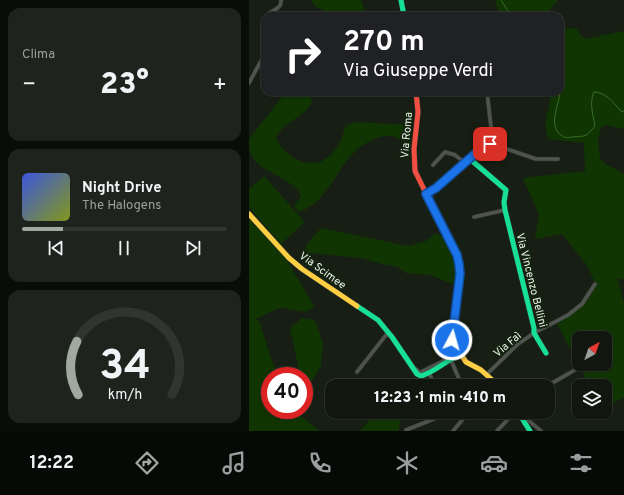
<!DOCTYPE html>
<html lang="it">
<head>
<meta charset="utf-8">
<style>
  :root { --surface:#11170f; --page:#1e241d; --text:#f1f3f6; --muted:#9c9f9e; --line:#30362f; --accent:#a0a99e }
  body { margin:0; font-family:Overpass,sans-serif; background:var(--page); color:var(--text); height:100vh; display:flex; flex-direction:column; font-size:15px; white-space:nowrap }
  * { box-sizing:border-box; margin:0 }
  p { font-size:13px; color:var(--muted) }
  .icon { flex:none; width:22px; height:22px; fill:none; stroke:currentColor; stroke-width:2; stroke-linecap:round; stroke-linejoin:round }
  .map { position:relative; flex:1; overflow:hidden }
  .drawer { display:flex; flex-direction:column; gap:8px; padding:8px; background:#090d08; width:249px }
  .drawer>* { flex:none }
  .banner { position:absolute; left:12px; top:12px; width:303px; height:84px; border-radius:12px; box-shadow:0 1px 3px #0004,0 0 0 1px var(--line); background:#202124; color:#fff; overflow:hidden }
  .needle { width:26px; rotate:40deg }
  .controls { position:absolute; left:323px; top:331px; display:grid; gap:8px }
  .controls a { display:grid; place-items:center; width:40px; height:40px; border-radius:8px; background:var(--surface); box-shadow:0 1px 3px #0004,0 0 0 1px var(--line); font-size:20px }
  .speed { position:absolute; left:12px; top:367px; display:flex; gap:8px; font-size:20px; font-weight:700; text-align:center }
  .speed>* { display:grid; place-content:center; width:52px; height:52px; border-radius:50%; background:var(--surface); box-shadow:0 1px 3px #0004,0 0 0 1px var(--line); line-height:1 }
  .speed .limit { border:6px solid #d22; background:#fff; color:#111 }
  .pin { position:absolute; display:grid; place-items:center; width:34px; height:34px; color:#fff; margin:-17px; border-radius:8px; box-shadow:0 2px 6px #0006 }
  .me { position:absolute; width:44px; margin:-22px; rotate:6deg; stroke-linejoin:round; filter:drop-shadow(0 0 3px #0008) }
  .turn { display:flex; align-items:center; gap:14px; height:84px; padding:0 16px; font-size:18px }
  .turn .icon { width:52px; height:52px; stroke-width:2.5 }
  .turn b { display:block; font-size:28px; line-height:34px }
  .big { font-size:30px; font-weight:800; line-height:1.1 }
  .drawer .tile { flex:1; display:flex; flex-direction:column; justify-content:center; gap:6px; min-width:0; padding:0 14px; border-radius:12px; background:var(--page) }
  .drawer .dial { align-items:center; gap:0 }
  .dial svg { height:104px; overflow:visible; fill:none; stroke:var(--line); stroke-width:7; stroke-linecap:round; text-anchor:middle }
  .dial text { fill:var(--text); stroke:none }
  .song { display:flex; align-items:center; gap:12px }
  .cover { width:48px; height:48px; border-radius:6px; background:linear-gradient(135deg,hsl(230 70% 55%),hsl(70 70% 35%)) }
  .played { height:4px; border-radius:2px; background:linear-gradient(90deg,var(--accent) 20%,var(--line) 20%) }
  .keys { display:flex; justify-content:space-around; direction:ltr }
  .heat { display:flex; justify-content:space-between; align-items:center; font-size:22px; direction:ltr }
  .trip { position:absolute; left:76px; top:379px; width:230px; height:40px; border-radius:12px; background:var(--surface); box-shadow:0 1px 3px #0004,0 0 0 1px var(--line); font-weight:800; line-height:40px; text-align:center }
  .tab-bar { display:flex; height:64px; justify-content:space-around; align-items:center; background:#070906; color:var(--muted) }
  .tab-bar .icon { width:28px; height:28px }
  .tab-bar .selected { color:var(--accent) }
  .tab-bar b { font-size:18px; color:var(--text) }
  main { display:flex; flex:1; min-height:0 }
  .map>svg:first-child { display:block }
</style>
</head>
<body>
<main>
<section class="drawer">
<div class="tile"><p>Clima</p>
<div class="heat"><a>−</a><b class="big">23°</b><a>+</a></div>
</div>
<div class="tile">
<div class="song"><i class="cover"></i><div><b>Night Drive</b><p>The Halogens</p></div></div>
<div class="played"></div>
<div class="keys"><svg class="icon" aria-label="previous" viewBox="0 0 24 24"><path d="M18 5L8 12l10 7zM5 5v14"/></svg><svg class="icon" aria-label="pause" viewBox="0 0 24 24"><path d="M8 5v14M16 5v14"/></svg><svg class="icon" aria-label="next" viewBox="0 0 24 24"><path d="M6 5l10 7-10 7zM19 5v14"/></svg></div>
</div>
<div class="tile dial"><svg viewBox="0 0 100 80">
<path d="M14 69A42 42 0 1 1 86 69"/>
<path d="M14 69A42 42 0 0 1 13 28" stroke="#a0a99e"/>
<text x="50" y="56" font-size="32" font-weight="700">34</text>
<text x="50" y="72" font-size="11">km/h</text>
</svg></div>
</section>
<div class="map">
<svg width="375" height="431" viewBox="0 0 375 431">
  <rect width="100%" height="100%" fill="#171f14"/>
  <path fill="#103503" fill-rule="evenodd" d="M62,0H112L117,16H86L66,6Z
    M246,0H309L300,11L299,16H248L249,10Z
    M325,28C331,30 331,38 337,39L375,31V129L356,125L352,128L349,139L351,159L355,163L375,174V279H369L375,303V398L356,406V386H346L343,377L337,379L308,324L335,305L346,283L338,265L313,234L286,239L290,214L274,178L336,171L335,143L300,139C291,119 304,110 300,92H311V30ZM330,338H356V364H330Z
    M37,92C47,92 59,89 63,100C60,115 34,122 27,137C29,145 36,151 42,156C60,169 76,165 89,146C93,140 94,133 97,126L105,122L162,125L161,148C151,137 142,133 128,138C97,150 93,172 73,196C67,203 60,208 51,212L47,209L45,205L52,197C51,182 12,172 4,158C0,152 0,145 0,139Z
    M15,176L56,222L32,244L0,207V189Z
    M0,218L36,257L65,306C57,317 42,308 31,308C26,309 13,316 7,319L8,321L10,320L23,362L28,371L36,376H21V410H51L53,417L71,431H0Z
    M72,228L159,246L177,241L187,233L194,237L209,264L206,285L182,275L157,273L149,267L133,264L113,258L59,253L56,249L57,245Z
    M53,318L66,320L74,344L72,366L55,393V376H45L48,374L49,365L41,328Z
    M127,412L152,420L149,431H111Z"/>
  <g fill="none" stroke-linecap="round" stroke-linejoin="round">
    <path stroke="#396f27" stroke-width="1" d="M252,0L262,16
      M311,91C311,104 298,125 312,135C316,138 318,138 323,137C338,136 337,137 346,126C344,114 340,103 345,92C357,92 365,104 372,111L375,112"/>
    <defs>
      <path id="street" d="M18,16C22,9 33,10 32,0
        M0,83L13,59L16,37
        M238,92L242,127L238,141L239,144
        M184,165L196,152L206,155L216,163
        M177,194L187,188L239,144H243L287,159H309
        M225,217L256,210
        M202,360L213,386
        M167,369L170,372H172L198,359
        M108,372L137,335H142
        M180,373L186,386
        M237,375L269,344L285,333L319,315L333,304L346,284
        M298,386L331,367
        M275,412L279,420L292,431
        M157,430L200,413L214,415L215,417L214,419L204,431
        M248,431L262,416L264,412"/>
      <path id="fast" d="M152,0L155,16
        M221,159L257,190L255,202L256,210L285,328V333L297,353
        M108,306L129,320L143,337L168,374L172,376C186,372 196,361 209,356V350
        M269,412L281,431"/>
      <path id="slow" d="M0,214L40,258L53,269L108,306
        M192,224L208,255L211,274L203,340L207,350H209L217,362L232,370L250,386"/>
      <path id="jam" d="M167,92L169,112L165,149L166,171L192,224"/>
    </defs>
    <use href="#street" stroke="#31382e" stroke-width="4.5"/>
    <use href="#fast" stroke="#31382e" stroke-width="6"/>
    <use href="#slow" stroke="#31382e" stroke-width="6"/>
    <use href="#jam" stroke="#31382e" stroke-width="6"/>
    <use href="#street" stroke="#4f534e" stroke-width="3.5"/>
    <use href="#fast" stroke="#16e098" stroke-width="5"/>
    <use href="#slow" stroke="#ffcf43" stroke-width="5"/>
    <use href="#jam" stroke="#f24e42" stroke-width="5"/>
  </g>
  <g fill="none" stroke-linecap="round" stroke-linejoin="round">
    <defs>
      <path id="route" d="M203,340L211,274L210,264L208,255L177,194L187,188L236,145L241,144"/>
    </defs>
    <use href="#route" stroke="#114b97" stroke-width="10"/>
    <use href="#route" stroke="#1a73e8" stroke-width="7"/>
  </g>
  <g text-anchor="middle" stroke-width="4" stroke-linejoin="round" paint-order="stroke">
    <g font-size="11" fill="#eaf4e8" stroke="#142310">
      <text transform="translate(157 135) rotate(-85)" y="4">Via Roma</text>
      <text transform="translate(74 270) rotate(36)" y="4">Via Scimee</text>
      <text transform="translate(283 280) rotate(76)" y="4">Via Vincenzo Bellini</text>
      <text transform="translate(258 344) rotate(-40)" y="4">Via Faì</text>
    </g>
  </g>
</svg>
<div class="controls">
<a><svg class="needle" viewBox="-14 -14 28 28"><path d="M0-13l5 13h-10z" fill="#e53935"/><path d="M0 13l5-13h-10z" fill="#9c9f9e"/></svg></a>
<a><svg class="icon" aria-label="layers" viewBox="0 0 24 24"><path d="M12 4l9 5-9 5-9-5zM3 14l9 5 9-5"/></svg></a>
</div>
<div class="speed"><div class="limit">40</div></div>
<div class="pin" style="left:241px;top:144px;background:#d93025"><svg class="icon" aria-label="arrive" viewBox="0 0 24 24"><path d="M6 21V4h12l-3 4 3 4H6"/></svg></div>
<svg class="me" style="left:203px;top:340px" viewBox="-20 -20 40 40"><circle r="17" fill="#1a73e8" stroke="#fff" stroke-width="3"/><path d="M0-11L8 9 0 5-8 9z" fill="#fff"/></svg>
<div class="trip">12:23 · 1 min · 410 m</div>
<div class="banner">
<div class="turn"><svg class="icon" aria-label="right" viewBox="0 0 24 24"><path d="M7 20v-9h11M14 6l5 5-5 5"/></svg><div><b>270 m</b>Via Giuseppe Verdi</div></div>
</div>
</div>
</main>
<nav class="tab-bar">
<b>12:22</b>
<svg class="icon selected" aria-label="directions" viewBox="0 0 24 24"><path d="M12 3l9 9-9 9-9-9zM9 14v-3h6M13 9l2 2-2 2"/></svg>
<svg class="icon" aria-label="music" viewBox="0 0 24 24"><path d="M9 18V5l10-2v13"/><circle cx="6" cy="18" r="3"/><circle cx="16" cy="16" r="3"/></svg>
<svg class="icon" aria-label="phone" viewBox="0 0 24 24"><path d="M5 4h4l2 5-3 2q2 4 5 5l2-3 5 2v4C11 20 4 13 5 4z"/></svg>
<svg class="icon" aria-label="climate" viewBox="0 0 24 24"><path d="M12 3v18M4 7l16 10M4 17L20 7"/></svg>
<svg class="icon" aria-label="car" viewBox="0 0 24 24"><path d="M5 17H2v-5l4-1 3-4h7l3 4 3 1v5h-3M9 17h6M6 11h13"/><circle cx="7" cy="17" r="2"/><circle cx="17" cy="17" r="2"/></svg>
<svg class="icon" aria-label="filters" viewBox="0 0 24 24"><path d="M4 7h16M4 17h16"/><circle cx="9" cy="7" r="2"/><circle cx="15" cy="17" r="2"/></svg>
</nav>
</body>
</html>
